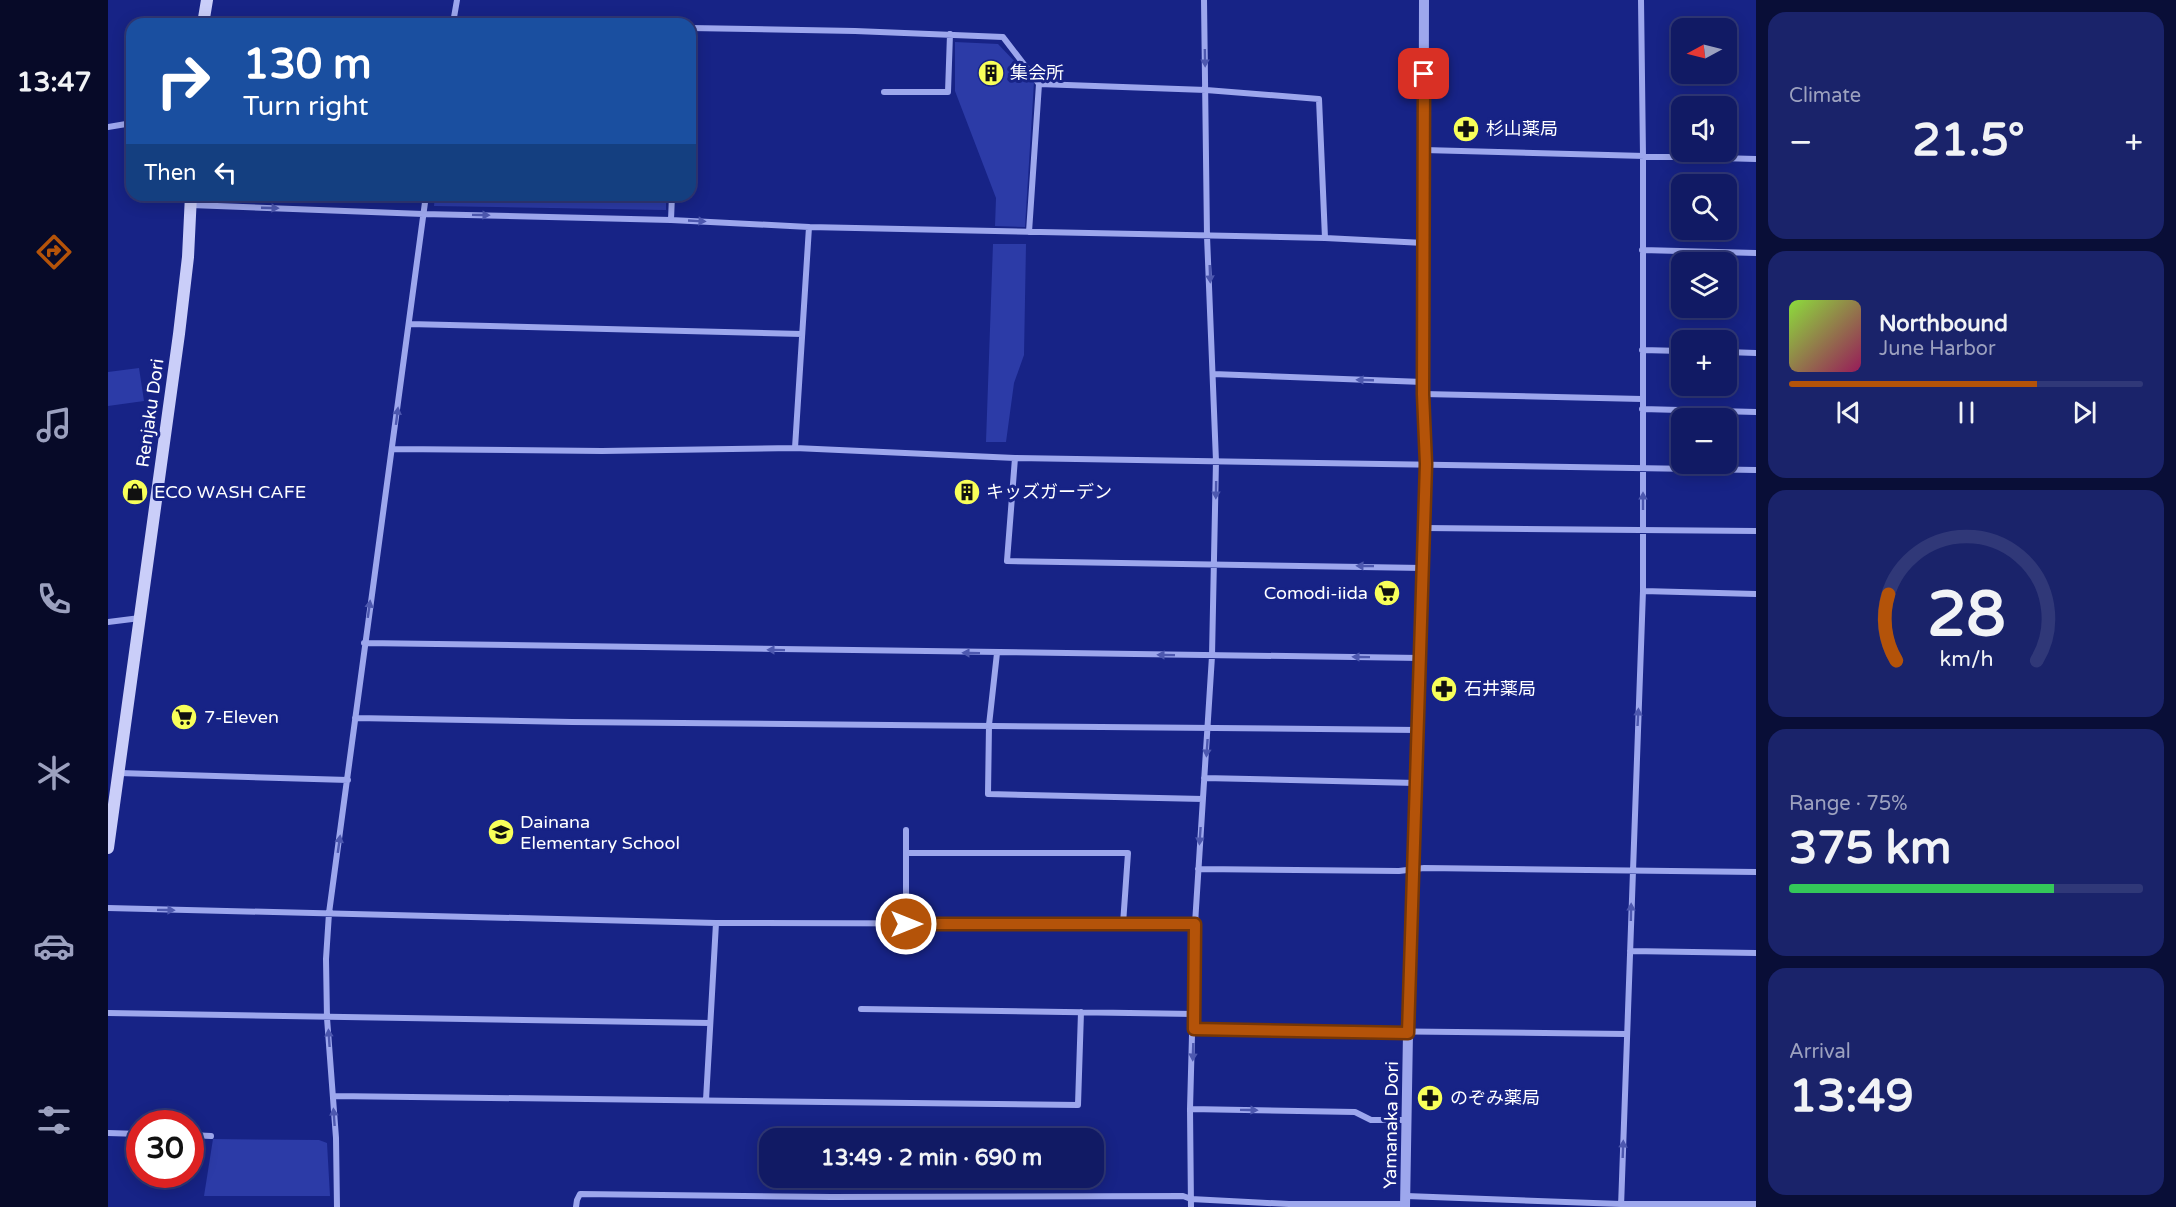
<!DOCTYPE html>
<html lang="en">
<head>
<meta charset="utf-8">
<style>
  :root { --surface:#111a64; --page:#1a236a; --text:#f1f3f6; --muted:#9ca1bf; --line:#303878; --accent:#b45309 }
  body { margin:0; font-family:"Varela Round","Noto Sans JP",sans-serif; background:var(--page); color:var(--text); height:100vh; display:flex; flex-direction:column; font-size:22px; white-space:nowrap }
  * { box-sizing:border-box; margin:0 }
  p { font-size:20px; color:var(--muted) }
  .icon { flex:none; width:33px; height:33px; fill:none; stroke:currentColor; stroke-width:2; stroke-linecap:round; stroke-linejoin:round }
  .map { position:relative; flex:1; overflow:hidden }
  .side { display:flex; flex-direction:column; gap:12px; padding:12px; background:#090e37; width:420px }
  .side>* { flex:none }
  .guide { position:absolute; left:18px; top:18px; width:570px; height:183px; border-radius:18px; box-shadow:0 3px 15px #0003,0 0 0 2px var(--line); background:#1a4fa0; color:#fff; overflow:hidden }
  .needle { width:39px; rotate:263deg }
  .buttons { position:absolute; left:1563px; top:18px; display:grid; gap:12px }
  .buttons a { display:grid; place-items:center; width:66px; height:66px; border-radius:12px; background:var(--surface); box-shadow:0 3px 15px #0003,0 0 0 2px var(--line); font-size:30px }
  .speed { position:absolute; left:18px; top:1110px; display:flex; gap:12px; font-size:30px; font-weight:700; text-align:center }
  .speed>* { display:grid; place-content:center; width:78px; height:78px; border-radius:50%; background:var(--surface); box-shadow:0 3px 15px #0003,0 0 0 2px var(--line); line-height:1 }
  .speed .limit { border:9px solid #d22; background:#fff; color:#111 }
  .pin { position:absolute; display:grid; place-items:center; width:51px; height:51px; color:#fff; margin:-26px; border-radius:12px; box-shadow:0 3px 9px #0006 }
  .me { position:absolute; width:66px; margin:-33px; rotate:90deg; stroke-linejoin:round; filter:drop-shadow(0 0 4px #0008) }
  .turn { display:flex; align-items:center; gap:21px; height:126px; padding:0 18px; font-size:27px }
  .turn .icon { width:78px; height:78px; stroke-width:2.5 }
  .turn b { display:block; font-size:42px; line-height:51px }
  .then { display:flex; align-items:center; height:57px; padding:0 18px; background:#0003; gap:12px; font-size:22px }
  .big { font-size:45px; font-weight:800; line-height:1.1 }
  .side .card { flex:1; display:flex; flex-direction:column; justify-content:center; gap:9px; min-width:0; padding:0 21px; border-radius:18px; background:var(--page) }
  .side .dial { align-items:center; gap:0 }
  .dial svg { height:156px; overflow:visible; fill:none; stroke:var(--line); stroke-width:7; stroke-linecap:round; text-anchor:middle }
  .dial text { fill:var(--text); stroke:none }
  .song { display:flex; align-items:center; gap:18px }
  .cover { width:72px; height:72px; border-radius:9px; background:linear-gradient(135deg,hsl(90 70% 55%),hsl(330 70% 35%)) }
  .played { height:6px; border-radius:3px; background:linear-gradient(90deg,var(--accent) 70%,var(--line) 70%) }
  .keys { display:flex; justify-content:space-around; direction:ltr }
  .heat { display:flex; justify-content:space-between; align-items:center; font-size:33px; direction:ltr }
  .charge { height:9px; border-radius:4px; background:linear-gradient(90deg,#34c759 75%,var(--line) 0) }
  .trip { position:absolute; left:651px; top:1128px; width:345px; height:60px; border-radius:18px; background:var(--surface); box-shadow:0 3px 15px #0003,0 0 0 2px var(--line); font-weight:800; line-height:60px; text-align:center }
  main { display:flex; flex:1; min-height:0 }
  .tabs { display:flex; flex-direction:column; width:108px; justify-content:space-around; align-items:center; background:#070a28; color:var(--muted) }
  .tabs .icon { width:42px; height:42px }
  .tabs .on { color:var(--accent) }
  .tabs b { font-size:27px; color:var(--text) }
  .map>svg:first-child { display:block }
</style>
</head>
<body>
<main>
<nav class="tabs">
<b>13:47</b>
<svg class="icon on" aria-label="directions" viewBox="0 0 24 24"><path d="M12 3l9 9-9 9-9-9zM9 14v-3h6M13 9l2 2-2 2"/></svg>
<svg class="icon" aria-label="music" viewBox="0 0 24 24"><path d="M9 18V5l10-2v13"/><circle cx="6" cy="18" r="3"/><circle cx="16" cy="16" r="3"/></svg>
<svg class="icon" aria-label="phone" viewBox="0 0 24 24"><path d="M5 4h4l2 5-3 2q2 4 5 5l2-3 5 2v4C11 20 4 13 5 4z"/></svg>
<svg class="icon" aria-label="climate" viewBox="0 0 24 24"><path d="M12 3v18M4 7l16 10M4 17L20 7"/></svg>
<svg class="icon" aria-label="car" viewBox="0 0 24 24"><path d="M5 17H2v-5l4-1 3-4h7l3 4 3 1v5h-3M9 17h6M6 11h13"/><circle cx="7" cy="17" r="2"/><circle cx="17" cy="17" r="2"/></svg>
<svg class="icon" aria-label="filters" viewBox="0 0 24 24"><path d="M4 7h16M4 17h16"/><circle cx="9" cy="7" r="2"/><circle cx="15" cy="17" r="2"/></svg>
</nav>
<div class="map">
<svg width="1648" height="1207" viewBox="0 0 1648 1207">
  <rect width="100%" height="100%" fill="#172386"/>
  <path fill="#2c3ba7" d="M847,42L890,44L926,82L917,227L887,226L888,198L847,91Z
    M327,195H558V210L326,206Z
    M885,244H918L916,355L906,383L898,442H878Z
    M31,368L36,401L0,406V372Z
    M105,1139L211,1140L219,1143L222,1196H96Z"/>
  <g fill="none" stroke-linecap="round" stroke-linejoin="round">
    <path stroke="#9da7ed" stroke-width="6" d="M346,21L437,24
      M345,23L349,0
      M582,28L747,31L895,37L931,84L921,232
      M931,84L1098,90L1211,99L1217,238
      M776,92H840L842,34
      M0,127L24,123
      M1316,150L1648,159
      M83,205L315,214L563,220L701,227L1217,238L1316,243
      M563,220L564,195
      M1534,250L1648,253
      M301,324L694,334
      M1534,350L1574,351
      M1618,352L1648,353
      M1105,374L1315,382
      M1315,394L1534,399
      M1534,409L1648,412
      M687,448L701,227
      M285,449L494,451L687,448L907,458L1648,470
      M907,458L899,561L1315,568
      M1316,528L1648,531
      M1535,591L1648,594
      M0,622L32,618
      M256,643L1312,658
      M889,653L881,725L880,794L1095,799
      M247,718L464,722L1310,730
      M11,773L240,780
      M1096,778L1308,783
      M798,853H1020L1015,924
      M1090,869L1291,871L1316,868L1648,872
      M0,908L608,923L1087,924
      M798,924V830
      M1522,951L1648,953
      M753,1009L1086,1014
      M0,1013L602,1023
      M1086,1029L1518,1034
      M225,1096L970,1105L973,1012
      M598,1100L608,923
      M1082,1109L1247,1112L1263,1120H1300
      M0,1133L32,1134
      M82,1135L103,1136
      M1298,1196L1513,1204H1648
      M229,1207L228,1138L219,1018L218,959L221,913L318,195
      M468,1207L469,1200L472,1194L723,1197L1075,1196L1083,1199L1181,1204H1297
      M1083,1207L1082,1109L1087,924L1104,656L1108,461L1099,236L1096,0
      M1513,1207L1535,591V156L1533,0"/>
    <path stroke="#9da7ed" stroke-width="10" d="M1297,1207L1300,1033L1318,464L1315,394L1316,0"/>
    <path stroke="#cacef9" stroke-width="12" d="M95,24L99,0
      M0,848L71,334L80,257L83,195"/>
  </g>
  <defs><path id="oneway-solid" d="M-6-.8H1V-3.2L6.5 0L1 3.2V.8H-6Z" transform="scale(1.5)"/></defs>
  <g fill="#4d58af">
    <use href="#oneway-solid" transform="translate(1097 58) rotate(89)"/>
    <use href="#oneway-solid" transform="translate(162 208) rotate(2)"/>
    <use href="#oneway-solid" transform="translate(373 215) rotate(1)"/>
    <use href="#oneway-solid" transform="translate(589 221) rotate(3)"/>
    <use href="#oneway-solid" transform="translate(1102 274) rotate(88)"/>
    <use href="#oneway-solid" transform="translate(1257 380) rotate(-178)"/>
    <use href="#oneway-solid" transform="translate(289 416) rotate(-83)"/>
    <use href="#oneway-solid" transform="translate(1108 490) rotate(91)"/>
    <use href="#oneway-solid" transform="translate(1535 501) rotate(-90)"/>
    <use href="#oneway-solid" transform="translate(1257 566) rotate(-179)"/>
    <use href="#oneway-solid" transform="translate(261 609) rotate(-82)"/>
    <use href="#oneway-solid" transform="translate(668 650) rotate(-179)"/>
    <use href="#oneway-solid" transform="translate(863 653) rotate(-179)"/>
    <use href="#oneway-solid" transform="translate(1058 655) rotate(-179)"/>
    <use href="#oneway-solid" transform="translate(1253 657) rotate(-179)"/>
    <use href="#oneway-solid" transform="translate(1530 717) rotate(-87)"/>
    <use href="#oneway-solid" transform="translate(1099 748) rotate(94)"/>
    <use href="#oneway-solid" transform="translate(1092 836) rotate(94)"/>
    <use href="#oneway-solid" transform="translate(231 844) rotate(-82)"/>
    <use href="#oneway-solid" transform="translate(58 910) rotate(1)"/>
    <use href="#oneway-solid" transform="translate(1523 912) rotate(-89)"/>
    <use href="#oneway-solid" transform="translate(221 1038) rotate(-94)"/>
    <use href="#oneway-solid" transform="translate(1085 1052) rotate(92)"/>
    <use href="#oneway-solid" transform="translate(1141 1110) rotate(1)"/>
    <use href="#oneway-solid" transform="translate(226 1117) rotate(-94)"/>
    <use href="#oneway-solid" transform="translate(1515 1149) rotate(-88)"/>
  </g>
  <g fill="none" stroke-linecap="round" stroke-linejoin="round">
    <defs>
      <path id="route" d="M798,924H1087L1086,1029L1300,1033L1318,464L1315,394L1316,74"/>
    </defs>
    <use href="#route" stroke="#753606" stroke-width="15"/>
    <use href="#route" stroke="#b45309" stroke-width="10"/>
  </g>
  <defs>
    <symbol id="building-disc" viewBox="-11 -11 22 22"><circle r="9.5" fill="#f8ff59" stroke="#172386"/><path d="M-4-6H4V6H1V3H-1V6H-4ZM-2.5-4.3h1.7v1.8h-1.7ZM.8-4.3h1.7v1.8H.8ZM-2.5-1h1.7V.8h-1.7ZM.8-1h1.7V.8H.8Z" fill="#111"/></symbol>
    <symbol id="pharmacy-disc" viewBox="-11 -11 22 22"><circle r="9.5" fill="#f8ff59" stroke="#172386"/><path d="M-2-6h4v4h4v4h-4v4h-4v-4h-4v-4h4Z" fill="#111"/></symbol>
    <symbol id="shop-disc" viewBox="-11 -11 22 22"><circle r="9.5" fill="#f8ff59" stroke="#172386"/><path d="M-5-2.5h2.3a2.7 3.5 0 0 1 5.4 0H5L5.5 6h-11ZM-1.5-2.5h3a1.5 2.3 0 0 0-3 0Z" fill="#111"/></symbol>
    <symbol id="supermarket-disc" viewBox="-11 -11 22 22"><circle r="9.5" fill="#f8ff59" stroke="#172386"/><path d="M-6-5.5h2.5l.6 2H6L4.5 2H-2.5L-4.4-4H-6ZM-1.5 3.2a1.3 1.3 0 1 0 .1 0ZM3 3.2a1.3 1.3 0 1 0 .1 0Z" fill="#111"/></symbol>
    <symbol id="school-disc" viewBox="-11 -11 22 22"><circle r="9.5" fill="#f8ff59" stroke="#172386"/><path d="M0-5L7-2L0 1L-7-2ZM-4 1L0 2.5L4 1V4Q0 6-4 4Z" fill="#111"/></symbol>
  </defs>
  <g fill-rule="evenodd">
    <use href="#building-disc" x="868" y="58" width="30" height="30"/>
    <use href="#pharmacy-disc" x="1343" y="114" width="30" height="30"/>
    <use href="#shop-disc" x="12" y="477" width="30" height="30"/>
    <use href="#building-disc" x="844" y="477" width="30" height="30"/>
    <use href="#supermarket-disc" x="1264" y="578" width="30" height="30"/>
    <use href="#pharmacy-disc" x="1321" y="674" width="30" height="30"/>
    <use href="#supermarket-disc" x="61" y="702" width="30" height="30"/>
    <use href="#school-disc" x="378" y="817" width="30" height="30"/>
    <use href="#pharmacy-disc" x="1307" y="1083" width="30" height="30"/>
  </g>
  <g text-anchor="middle" stroke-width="6" stroke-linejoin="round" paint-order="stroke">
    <g font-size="18" fill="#fff" stroke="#172386" text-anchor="start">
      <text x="902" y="79">集会所</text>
      <text x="1378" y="135">杉山薬局</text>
      <text x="46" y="498">ECO WASH CAFE</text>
      <text x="878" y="498">キッズガーデン</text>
      <text x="1260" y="599" text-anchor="end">Comodi-iida</text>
      <text x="1356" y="695">石井薬局</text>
      <text x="96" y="723">7-Eleven</text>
      <text x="412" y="828">Dainana<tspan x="412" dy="21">Elementary School</tspan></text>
      <text x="1342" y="1104">のぞみ薬局</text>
    </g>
    <g font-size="18" fill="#fff" stroke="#172386">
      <text transform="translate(42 413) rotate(-82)" y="6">Renjaku Dori</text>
      <text transform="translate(1283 1125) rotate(-89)" y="6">Yamanaka Dori</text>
    </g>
  </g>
</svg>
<div class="buttons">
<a><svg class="needle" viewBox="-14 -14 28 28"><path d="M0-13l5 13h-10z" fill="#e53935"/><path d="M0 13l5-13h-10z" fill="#9ca1bf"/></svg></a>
<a><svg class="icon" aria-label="sound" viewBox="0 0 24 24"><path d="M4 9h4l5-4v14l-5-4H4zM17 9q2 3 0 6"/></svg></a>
<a><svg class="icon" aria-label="search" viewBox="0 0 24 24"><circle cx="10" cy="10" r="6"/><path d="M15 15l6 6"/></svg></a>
<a><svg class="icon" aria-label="layers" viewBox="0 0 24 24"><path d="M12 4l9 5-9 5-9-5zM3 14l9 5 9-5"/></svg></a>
<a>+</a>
<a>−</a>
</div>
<div class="speed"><div class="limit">30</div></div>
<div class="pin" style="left:1316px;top:74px;background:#d93025"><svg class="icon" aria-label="arrive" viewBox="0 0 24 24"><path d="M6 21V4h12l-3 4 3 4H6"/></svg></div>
<svg class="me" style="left:798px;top:924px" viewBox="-20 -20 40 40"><circle r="17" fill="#b45309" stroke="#fff" stroke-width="3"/><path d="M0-11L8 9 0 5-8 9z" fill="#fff"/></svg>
<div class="trip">13:49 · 2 min · 690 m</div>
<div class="guide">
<div class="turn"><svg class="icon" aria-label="right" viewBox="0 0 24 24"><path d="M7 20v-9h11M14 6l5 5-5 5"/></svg><div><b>130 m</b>Turn right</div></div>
<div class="then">Then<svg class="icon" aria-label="left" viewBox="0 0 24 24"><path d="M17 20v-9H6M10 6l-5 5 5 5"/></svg></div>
</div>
</div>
<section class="side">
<div class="card"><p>Climate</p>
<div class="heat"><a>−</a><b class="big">21.5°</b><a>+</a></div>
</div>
<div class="card">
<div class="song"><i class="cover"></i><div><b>Northbound</b><p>June Harbor</p></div></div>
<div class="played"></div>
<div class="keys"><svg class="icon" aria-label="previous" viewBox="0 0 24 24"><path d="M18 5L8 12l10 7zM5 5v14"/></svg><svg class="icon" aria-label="pause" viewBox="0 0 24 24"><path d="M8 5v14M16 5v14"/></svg><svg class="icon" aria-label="next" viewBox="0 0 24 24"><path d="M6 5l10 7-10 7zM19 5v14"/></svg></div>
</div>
<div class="card dial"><svg viewBox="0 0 100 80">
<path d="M14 69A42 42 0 1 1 86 69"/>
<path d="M14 69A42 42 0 0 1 10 35" stroke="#b45309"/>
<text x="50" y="56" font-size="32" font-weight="700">28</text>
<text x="50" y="72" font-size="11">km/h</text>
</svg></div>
<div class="card"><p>Range · 75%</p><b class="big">375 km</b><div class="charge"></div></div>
<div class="card"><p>Arrival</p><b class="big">13:49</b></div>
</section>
</main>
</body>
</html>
